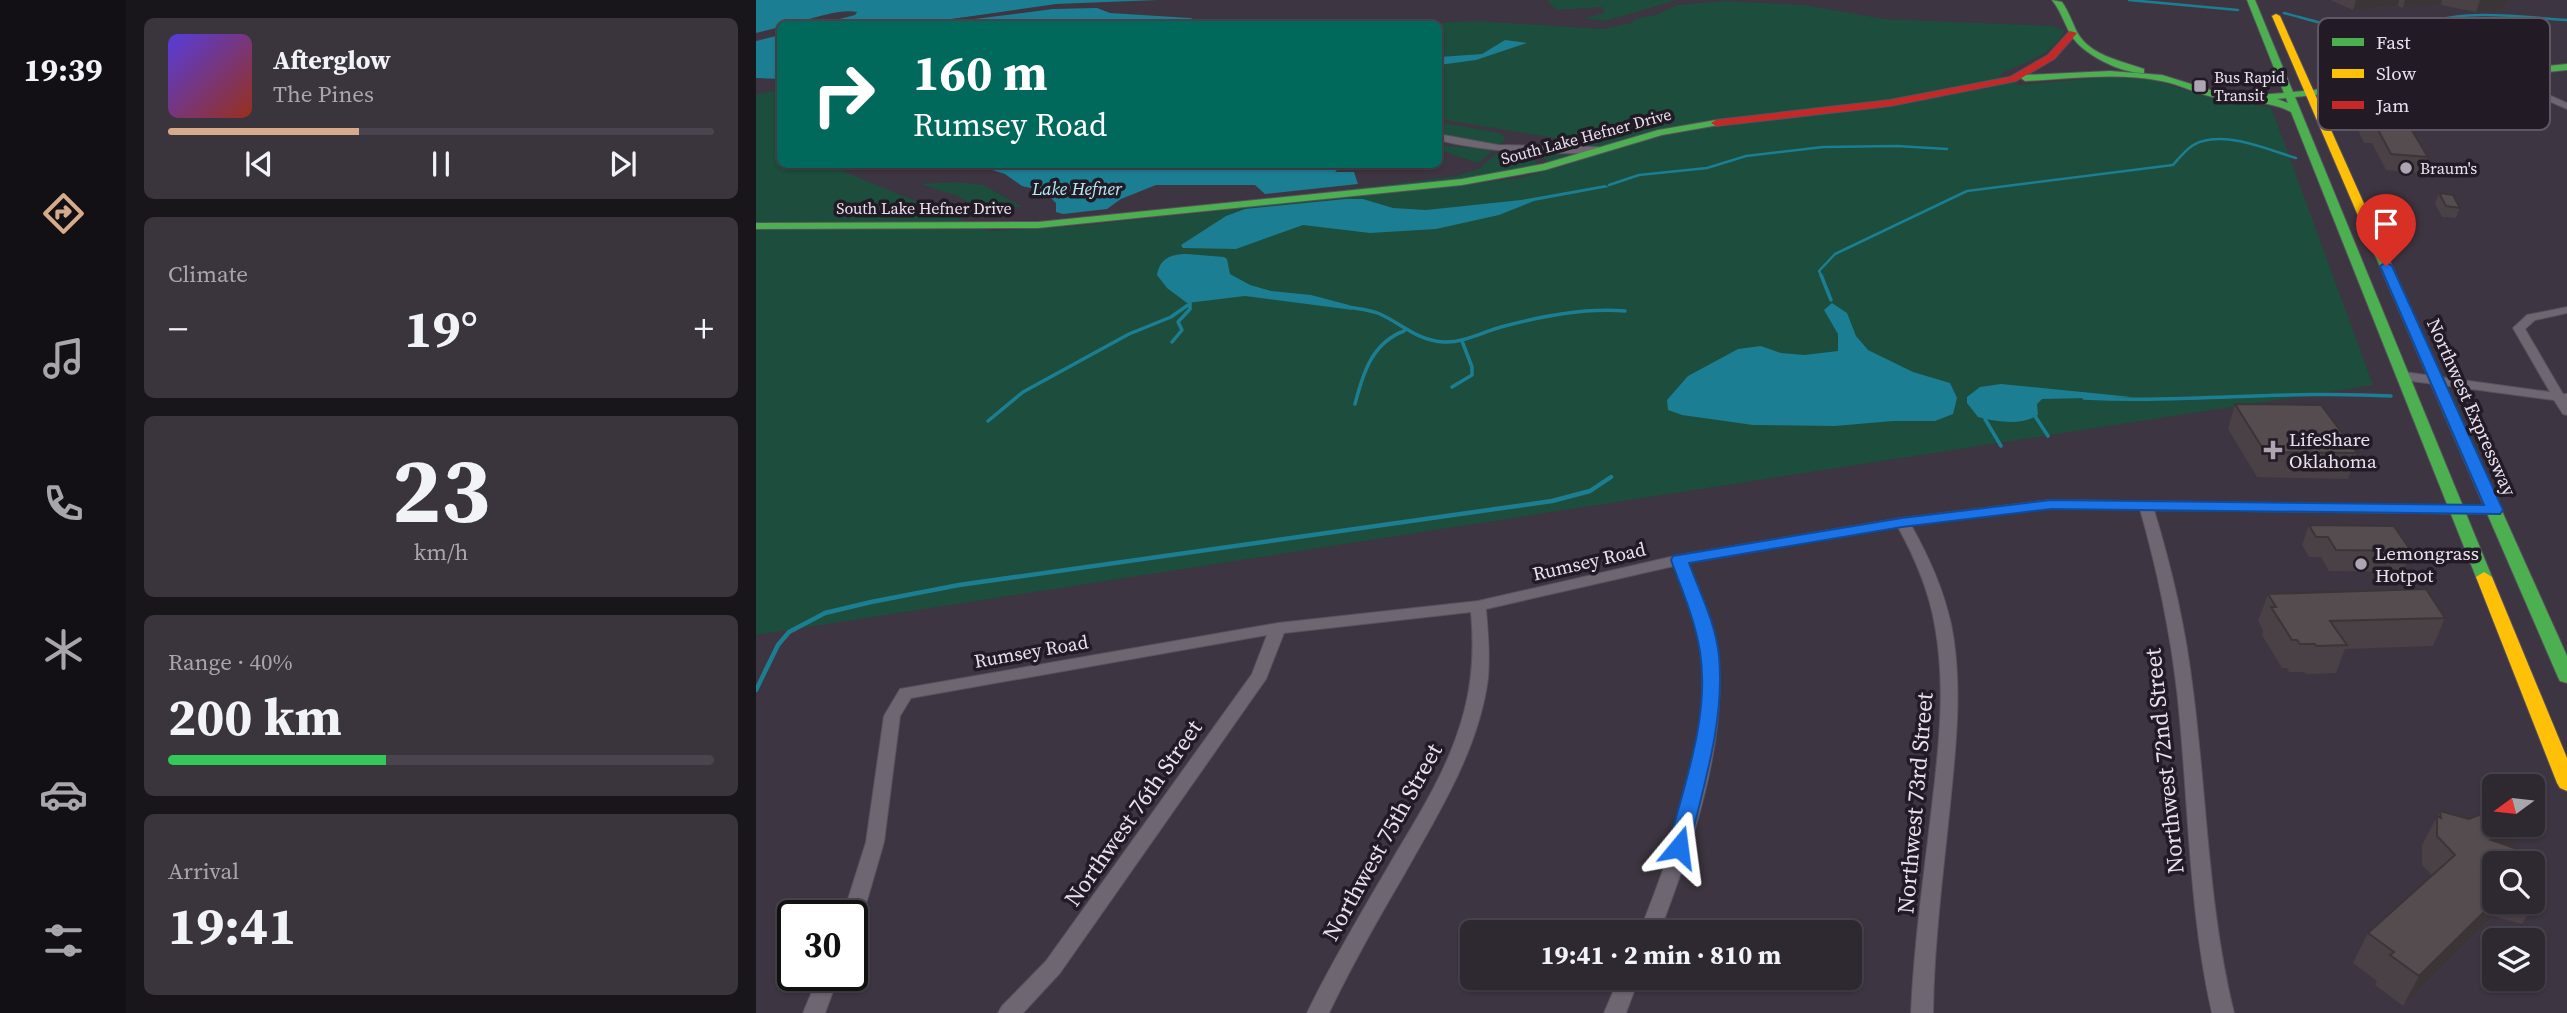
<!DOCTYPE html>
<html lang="en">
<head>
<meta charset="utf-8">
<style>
  :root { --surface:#2e2831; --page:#3a343d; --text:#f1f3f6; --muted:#a7a6ab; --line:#49444d; --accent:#d6ab8b }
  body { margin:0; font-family:"Source Serif 4",serif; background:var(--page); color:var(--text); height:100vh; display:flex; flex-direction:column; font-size:26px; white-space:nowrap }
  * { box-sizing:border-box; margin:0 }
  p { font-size:23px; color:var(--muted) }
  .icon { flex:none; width:38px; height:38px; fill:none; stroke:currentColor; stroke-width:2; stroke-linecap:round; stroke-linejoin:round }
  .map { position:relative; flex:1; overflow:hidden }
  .drawer { display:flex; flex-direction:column; gap:18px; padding:18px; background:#19161b; width:630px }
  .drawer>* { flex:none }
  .guide { position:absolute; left:21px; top:21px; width:665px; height:147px; border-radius:10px; box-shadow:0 2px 5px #0004,0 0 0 2px var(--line); background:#00695c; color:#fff; overflow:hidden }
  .needle { width:46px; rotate:255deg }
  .buttons { position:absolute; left:1726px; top:774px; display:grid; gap:14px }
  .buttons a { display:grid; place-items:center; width:63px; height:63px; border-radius:10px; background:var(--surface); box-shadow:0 2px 5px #0004,0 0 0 2px var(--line); font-size:35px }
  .speed { position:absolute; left:21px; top:900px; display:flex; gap:14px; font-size:35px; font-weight:700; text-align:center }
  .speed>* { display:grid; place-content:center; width:91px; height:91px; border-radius:50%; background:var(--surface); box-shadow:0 2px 5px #0004,0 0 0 2px var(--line); line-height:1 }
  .speed .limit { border:4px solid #111; border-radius:10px; background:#fff; color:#111 }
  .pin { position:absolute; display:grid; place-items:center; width:60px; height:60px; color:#fff; margin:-72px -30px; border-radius:50% 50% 50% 0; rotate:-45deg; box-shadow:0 0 7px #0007 }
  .pin .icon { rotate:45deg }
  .me { position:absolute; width:77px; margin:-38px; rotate:16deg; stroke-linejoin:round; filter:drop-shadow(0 0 5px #0008) }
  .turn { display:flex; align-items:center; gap:24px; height:147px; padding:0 21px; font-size:32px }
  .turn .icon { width:91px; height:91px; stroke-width:2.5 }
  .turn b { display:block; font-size:49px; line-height:60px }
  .big { font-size:52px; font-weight:700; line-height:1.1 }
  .drawer .tile { flex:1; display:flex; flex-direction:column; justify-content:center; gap:10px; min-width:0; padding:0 24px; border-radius:10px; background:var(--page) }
  .drawer .dial { align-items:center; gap:0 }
  .dial b { font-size:91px; line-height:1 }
  .song { display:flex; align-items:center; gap:21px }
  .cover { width:84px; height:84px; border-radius:10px; background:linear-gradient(135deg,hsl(250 70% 55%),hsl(10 70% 35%)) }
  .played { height:7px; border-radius:4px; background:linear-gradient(90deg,var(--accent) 35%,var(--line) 35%) }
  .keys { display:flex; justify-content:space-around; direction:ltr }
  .heat { display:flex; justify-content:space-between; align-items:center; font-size:38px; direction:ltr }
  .charge { height:10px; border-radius:5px; background:linear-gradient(90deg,#34c759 40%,var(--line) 0) }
  .trip { position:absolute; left:704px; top:920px; width:402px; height:70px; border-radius:10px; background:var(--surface); box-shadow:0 2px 5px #0004,0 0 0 2px var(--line); font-weight:700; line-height:70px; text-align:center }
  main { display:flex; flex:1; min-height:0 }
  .tab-bar { display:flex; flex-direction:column; width:126px; justify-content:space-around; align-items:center; background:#121014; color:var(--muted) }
  .tab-bar .icon { width:49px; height:49px }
  .tab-bar .on { color:var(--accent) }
  .tab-bar b { font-size:32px; color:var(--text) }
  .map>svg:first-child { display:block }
</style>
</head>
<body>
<main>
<nav class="tab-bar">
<b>19:39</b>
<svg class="icon on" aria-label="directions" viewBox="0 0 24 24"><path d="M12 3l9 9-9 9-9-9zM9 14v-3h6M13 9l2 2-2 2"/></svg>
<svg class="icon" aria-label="music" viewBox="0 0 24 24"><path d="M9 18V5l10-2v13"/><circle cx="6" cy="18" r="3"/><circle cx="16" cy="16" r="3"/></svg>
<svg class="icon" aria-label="phone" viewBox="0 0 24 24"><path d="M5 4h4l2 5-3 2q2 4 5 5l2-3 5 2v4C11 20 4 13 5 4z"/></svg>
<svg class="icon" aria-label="climate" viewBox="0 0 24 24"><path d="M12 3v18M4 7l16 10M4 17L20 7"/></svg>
<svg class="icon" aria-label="car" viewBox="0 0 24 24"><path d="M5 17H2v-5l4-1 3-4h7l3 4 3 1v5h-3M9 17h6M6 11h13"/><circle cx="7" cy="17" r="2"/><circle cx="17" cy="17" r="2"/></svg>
<svg class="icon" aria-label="filters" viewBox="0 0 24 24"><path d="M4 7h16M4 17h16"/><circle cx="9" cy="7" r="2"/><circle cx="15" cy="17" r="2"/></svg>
</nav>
<section class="drawer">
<div class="tile">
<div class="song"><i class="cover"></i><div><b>Afterglow</b><p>The Pines</p></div></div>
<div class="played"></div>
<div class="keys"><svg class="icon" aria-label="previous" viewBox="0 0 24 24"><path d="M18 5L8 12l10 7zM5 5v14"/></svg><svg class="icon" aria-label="pause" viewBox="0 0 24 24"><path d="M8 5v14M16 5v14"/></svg><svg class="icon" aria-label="next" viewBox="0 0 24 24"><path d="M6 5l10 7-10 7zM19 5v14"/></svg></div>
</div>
<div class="tile"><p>Climate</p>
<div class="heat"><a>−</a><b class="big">19°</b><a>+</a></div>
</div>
<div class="tile dial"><b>23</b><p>km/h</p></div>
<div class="tile"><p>Range · 40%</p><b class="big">200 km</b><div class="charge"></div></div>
<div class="tile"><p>Arrival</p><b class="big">19:41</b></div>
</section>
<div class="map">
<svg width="1811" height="1013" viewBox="0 0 1811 1013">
  <rect width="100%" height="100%" fill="#3d3541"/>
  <path fill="#1d4d3c" d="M791,0H921L849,21L828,18L849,13L846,7L800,10Z
    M969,1L1048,5L1128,19L1295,26L1309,30C1296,57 1267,62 1243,75L1263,85L1354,77L1398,80L1458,99L1515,107L1617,385L0,635V94L24,90V164L77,165L91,173L233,231L323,226L764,178L818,163L792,162L784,155L811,153L799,138L683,119L682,24H650L721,21L846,29L876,23L879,19L899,15L922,5Z
    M682,122L743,133L750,138L742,147L683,135Z
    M682,145L738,150L722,163L683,150Z
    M743,151L775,157L781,162L777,167L699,180L476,203L700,176L723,169Z
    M199,182L227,185L266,207H218L202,196L164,184Z"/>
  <path fill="#1b7e92" d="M0,0H402L300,4L162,24H64L99,15L101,12C76,8 50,24 24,24V27L0,33Z
    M341,8L354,13L434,18L444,21L445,24H178L297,9Z
    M24,35V79L0,78V41Z
    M749,40L771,43L720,60L683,65V57L726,54Z
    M220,165H600L596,168L582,169L579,172H598L602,184L509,194L499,185H400L365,199L351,209L307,214L300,212V203L288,191L266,186L249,174Z
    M849,185L853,187L778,201L743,215L680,229L614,233L547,225L480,249L427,248L425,245L470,216L489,209L590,199H607L637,208L670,210L765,200Z
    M431,254L468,257L471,259L474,274L494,285L515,291L555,295L593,305L597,310L489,296L431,303L411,288L401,275C404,258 415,254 431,254Z
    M1076,303L1091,313L1100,336L1112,350L1157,372L1194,383L1201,398L1197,414L1179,421H1137L1079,426L997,425L926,415L912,410L911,400L932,376L982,349L1005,346L1025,353L1048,355L1082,351V334L1068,310Z
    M1245,384L1376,397L1286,399L1281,404L1282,415C1264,426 1242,422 1222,417L1211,403V397L1224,387Z"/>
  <path fill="#3d3541" d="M358,4L357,7H348L356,10L355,12L342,7L302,8L175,24L164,23L306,5Z"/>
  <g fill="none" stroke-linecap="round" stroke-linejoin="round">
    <path stroke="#1b7e92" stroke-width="2.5" d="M1373,0L1482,10
      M1528,13C1569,24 1610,37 1653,37C1679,3 1771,18 1811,20
      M853,185L883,175L951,168L990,156L1067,147L1141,146L1191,149
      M1066,277L1063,271L1079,254L1211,191L1417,165C1426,155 1434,144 1447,141C1475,133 1513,150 1540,158"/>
    <path stroke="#1b7e92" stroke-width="3.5" d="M1065,275L1075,300
      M592,307C603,309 614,310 624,314C646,324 662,341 688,342C707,343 727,332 745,327C786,316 827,308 869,311
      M416,342L426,330L422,322L434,309V303
      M696,387L716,375V367L706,341
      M1328,398C1430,403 1532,390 1635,396
      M599,404C607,373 616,343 648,331
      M1279,416L1292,436
      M1229,419L1245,446
      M232,421L267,392L373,334L415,317L432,305"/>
    <path stroke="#1b7e92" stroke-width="4.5" d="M0,690L22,645L33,632L69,613L115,602L203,585L796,501L834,491L855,477"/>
    <defs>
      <path id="street" d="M1735,72H1741L1811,103V109L1735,76Z
        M682,134L742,145L842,147L846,150L842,153C788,154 735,153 682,140Z
        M1811,307V313L1779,320L1769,329L1807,394H1811V415L1807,414L1798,400L1648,380L1642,376L1648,372L1794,392L1757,328L1771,315Z
        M1295,500L1739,506L1746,510L1739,514L1398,510C1416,569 1430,630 1437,691C1451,799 1452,907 1478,1013H1456C1432,907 1433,799 1421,691C1414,630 1401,569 1384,509L1295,508L1155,525C1173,557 1187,588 1195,624C1207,683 1200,745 1194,805C1187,874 1178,943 1177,1013H1155C1158,944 1168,875 1176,806C1183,747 1190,686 1179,626C1173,590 1159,558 1142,527L932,563C943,591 956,620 961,650C974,736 934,853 903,933H883C916,851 955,741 945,653C942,623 929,594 918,566L730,609C732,632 734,655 732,678C723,749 683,812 649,873C622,919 596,965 573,1013H551C577,959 609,907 639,855C666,810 695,763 708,712C717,679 718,646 715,612L528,633L510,679L304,973L267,1013H242L246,1006L290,961L496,674L511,635L155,698L144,716L128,842L106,918L103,924L96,926V915H87L110,842L128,716L144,689L522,623L722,601L923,555L1146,518Z
        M63,975H83L69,1013H47Z
        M863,978H883L870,1013H848Z"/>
      <path id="fast" d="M1296,0L1306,2C1313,12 1316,22 1321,32C1333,55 1365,61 1388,69V73C1366,74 1326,54 1315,35C1308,23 1305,11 1296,0Z
        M1491,0H1499L1537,92L1811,64V70L1539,97L1736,577L1734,581H1722L1720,577L1535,112C1511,99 1488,104 1462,98C1442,95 1424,84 1405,81C1360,72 1313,79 1269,81L1265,78L1269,75L1354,71L1406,75L1464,93L1501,95L1528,93ZM1530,98L1532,103L1521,99Z
        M960,120L963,121V125L906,135L789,170L706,185L282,228L0,229V223L282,222L706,179L787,164L902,130Z
        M1625,251L1631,255L1811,656V683L1804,681L1802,677L1619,255Z"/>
      <path id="slow" d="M1520,14L1524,16L1631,255L1629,257H1621L1619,255L1516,16Z
        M1728,572L1736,577L1811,758V791L1804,788L1801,783L1720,577Z"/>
      <path id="jam" d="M1314,31L1321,33L1298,59L1260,81L1134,106L960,126L955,123L960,120L1134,100L1254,77L1292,55Z"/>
    </defs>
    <use href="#street" stroke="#58515c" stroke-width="2"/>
    <use href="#fast" stroke="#58515c" stroke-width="2"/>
    <use href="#slow" stroke="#58515c" stroke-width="2"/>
    <use href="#jam" stroke="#58515c" stroke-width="2"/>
    <use href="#street" fill="#6e6671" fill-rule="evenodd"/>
    <use href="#fast" fill="#4caf50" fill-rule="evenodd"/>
    <use href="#slow" fill="#ffc107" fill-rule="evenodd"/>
    <use href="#jam" fill="#c62828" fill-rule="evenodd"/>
  </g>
  <path fill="#494145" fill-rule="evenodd" d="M1574,0H1752L1748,9L1720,12L1685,5L1647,8L1642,6L1597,10Z
    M1709,78L1752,86L1747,100L1725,102L1704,93Z
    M1611,84L1631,89L1672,157L1666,173L1630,170L1616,143H1608L1600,126L1604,110H1607L1604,108Z
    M1683,193L1704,208L1700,218L1686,217L1679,204Z
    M1479,404L1601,453L1592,479L1501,477L1472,429Z
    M1553,525L1655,551L1647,572L1573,571L1565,557H1553L1546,545Z
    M1512,594L1689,618L1677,646L1589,649L1580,673L1550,674L1548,672H1533L1531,668H1526L1506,635L1507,630L1502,621Z
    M1738,809V824H1762L1767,828L1756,847L1779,855L1783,895L1766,924L1737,916L1647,1006L1619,985L1621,981L1597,963L1612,933L1676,875L1666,865V845L1684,811L1713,819ZM1738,863H1776V901H1738Z"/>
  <path fill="#3c3538" d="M1600,0H1643L1642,6L1597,10Z
    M1649,0H1686L1685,5L1647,8Z
    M1724,0H1752L1748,9L1720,12Z
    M1752,86L1747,100L1725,102L1730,88Z
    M1767,828L1751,858L1735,840Z
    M1739,901H1745L1737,916L1647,1006L1663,976Z"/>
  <path fill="#554c50" stroke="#3c3538" stroke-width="2" d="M1611,84L1631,89L1672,157L1635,154L1621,128L1613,127L1604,110L1636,107L1608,93L1614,90Z
    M1683,193L1697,195L1704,208L1690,206Z
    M1479,404L1565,405L1601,453L1509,452Z
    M1553,525L1638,526L1655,551L1580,550L1572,537H1560Z
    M1670,589L1689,618L1574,621L1591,645L1560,646L1559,644H1544L1541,640H1536L1515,607H1520L1512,594Z
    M1738,809V824H1762L1767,828L1735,840L1779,855L1783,895L1776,893V863H1738V901H1739L1663,976L1634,955L1638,952L1612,933L1699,855L1681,836V816L1685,818L1684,811L1713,819Z"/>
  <path fill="#1a73e8" stroke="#114b97" stroke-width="2" d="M1630,262L1636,266L1747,510L1744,514L1295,509L1146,527L933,563C944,593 960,624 963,656C969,720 948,784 933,847L930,853L923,855L915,853L912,847C928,785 954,716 944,652C939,620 926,590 915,560L917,556L1146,518L1295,500L1728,505L1624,266Z"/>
  <g fill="#ada5b2" stroke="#221b25" stroke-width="2.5">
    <rect x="1437" y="79" width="14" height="14" rx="3.5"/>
    <circle cx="1650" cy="168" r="7"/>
    <path d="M1513.5 439.5h7v7h7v7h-7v7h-7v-7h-7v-7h7z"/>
    <circle cx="1605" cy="564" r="7"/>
  </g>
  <g text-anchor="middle" stroke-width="7" stroke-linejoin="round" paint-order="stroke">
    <g font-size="16" fill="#eae1ef" stroke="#221b25" text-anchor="start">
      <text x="1458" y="83">Bus Rapid<tspan x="1458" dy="18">Transit</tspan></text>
      <text x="1664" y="174">Braum's</text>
    </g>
    <g font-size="16" fill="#eae1ef" stroke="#221b25">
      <text transform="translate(830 136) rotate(-15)" y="6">South Lake Hefner Drive</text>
      <text x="168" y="214">South Lake Hefner Drive</text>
    </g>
    <g font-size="18" font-style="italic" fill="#b5edfa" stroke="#221b25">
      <text x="321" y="195">Lake Hefner</text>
    </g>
    <g font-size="19" fill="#eae1ef" stroke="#221b25">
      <text transform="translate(1716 407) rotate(66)" y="7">Northwest Expressway</text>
      <text transform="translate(833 561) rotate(-13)" y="7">Rumsey Road</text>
      <text transform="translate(275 651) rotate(-10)" y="7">Rumsey Road</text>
    </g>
    <g font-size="19" fill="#eae1ef" stroke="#221b25" text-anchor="start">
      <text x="1533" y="446">LifeShare<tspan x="1533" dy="22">Oklahoma</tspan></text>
      <text x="1619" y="560">Lemongrass<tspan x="1619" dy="22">Hotpot</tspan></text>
    </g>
    <g font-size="23" fill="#eae1ef" stroke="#221b25">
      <text transform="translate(1408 761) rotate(-96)" y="8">Northwest 72nd Street</text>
      <text transform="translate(1159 803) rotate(-85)" y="8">Northwest 73rd Street</text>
      <text transform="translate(377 813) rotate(-55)" y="8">Northwest 76th Street</text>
      <text transform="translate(626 842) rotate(-61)" y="8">Northwest 75th Street</text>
    </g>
  </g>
  <rect x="1562" y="18" width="232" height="112" rx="10" fill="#221b25" stroke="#5e5662" stroke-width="2"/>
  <rect x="1576" y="38" width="32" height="8" fill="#4caf50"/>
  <rect x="1576" y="69" width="32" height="9" fill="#ffc107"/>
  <rect x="1576" y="101" width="32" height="8" fill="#c62828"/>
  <g font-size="19" fill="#eae1ef">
    <text x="1620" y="49">Fast</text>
    <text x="1620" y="80">Slow</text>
    <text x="1620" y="112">Jam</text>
  </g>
</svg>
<div class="buttons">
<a><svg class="needle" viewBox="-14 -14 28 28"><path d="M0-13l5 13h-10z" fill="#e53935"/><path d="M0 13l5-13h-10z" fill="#a7a6ab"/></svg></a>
<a><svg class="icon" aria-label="search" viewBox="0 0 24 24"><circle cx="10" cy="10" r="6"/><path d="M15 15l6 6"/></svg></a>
<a><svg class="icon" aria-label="layers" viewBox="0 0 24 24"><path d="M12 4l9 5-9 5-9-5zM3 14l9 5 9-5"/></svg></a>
</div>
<div class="speed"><div class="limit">30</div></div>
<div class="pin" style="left:1630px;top:266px;background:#d93025"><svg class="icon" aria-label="arrive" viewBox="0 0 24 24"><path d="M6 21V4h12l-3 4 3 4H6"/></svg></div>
<svg class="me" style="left:923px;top:847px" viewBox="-20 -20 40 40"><path d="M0-17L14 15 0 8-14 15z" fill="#1a73e8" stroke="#fff" stroke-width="4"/></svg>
<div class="trip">19:41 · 2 min · 810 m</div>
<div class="guide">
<div class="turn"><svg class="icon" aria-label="right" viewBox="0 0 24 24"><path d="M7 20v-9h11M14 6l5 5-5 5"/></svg><div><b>160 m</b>Rumsey Road</div></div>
</div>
</div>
</main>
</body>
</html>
